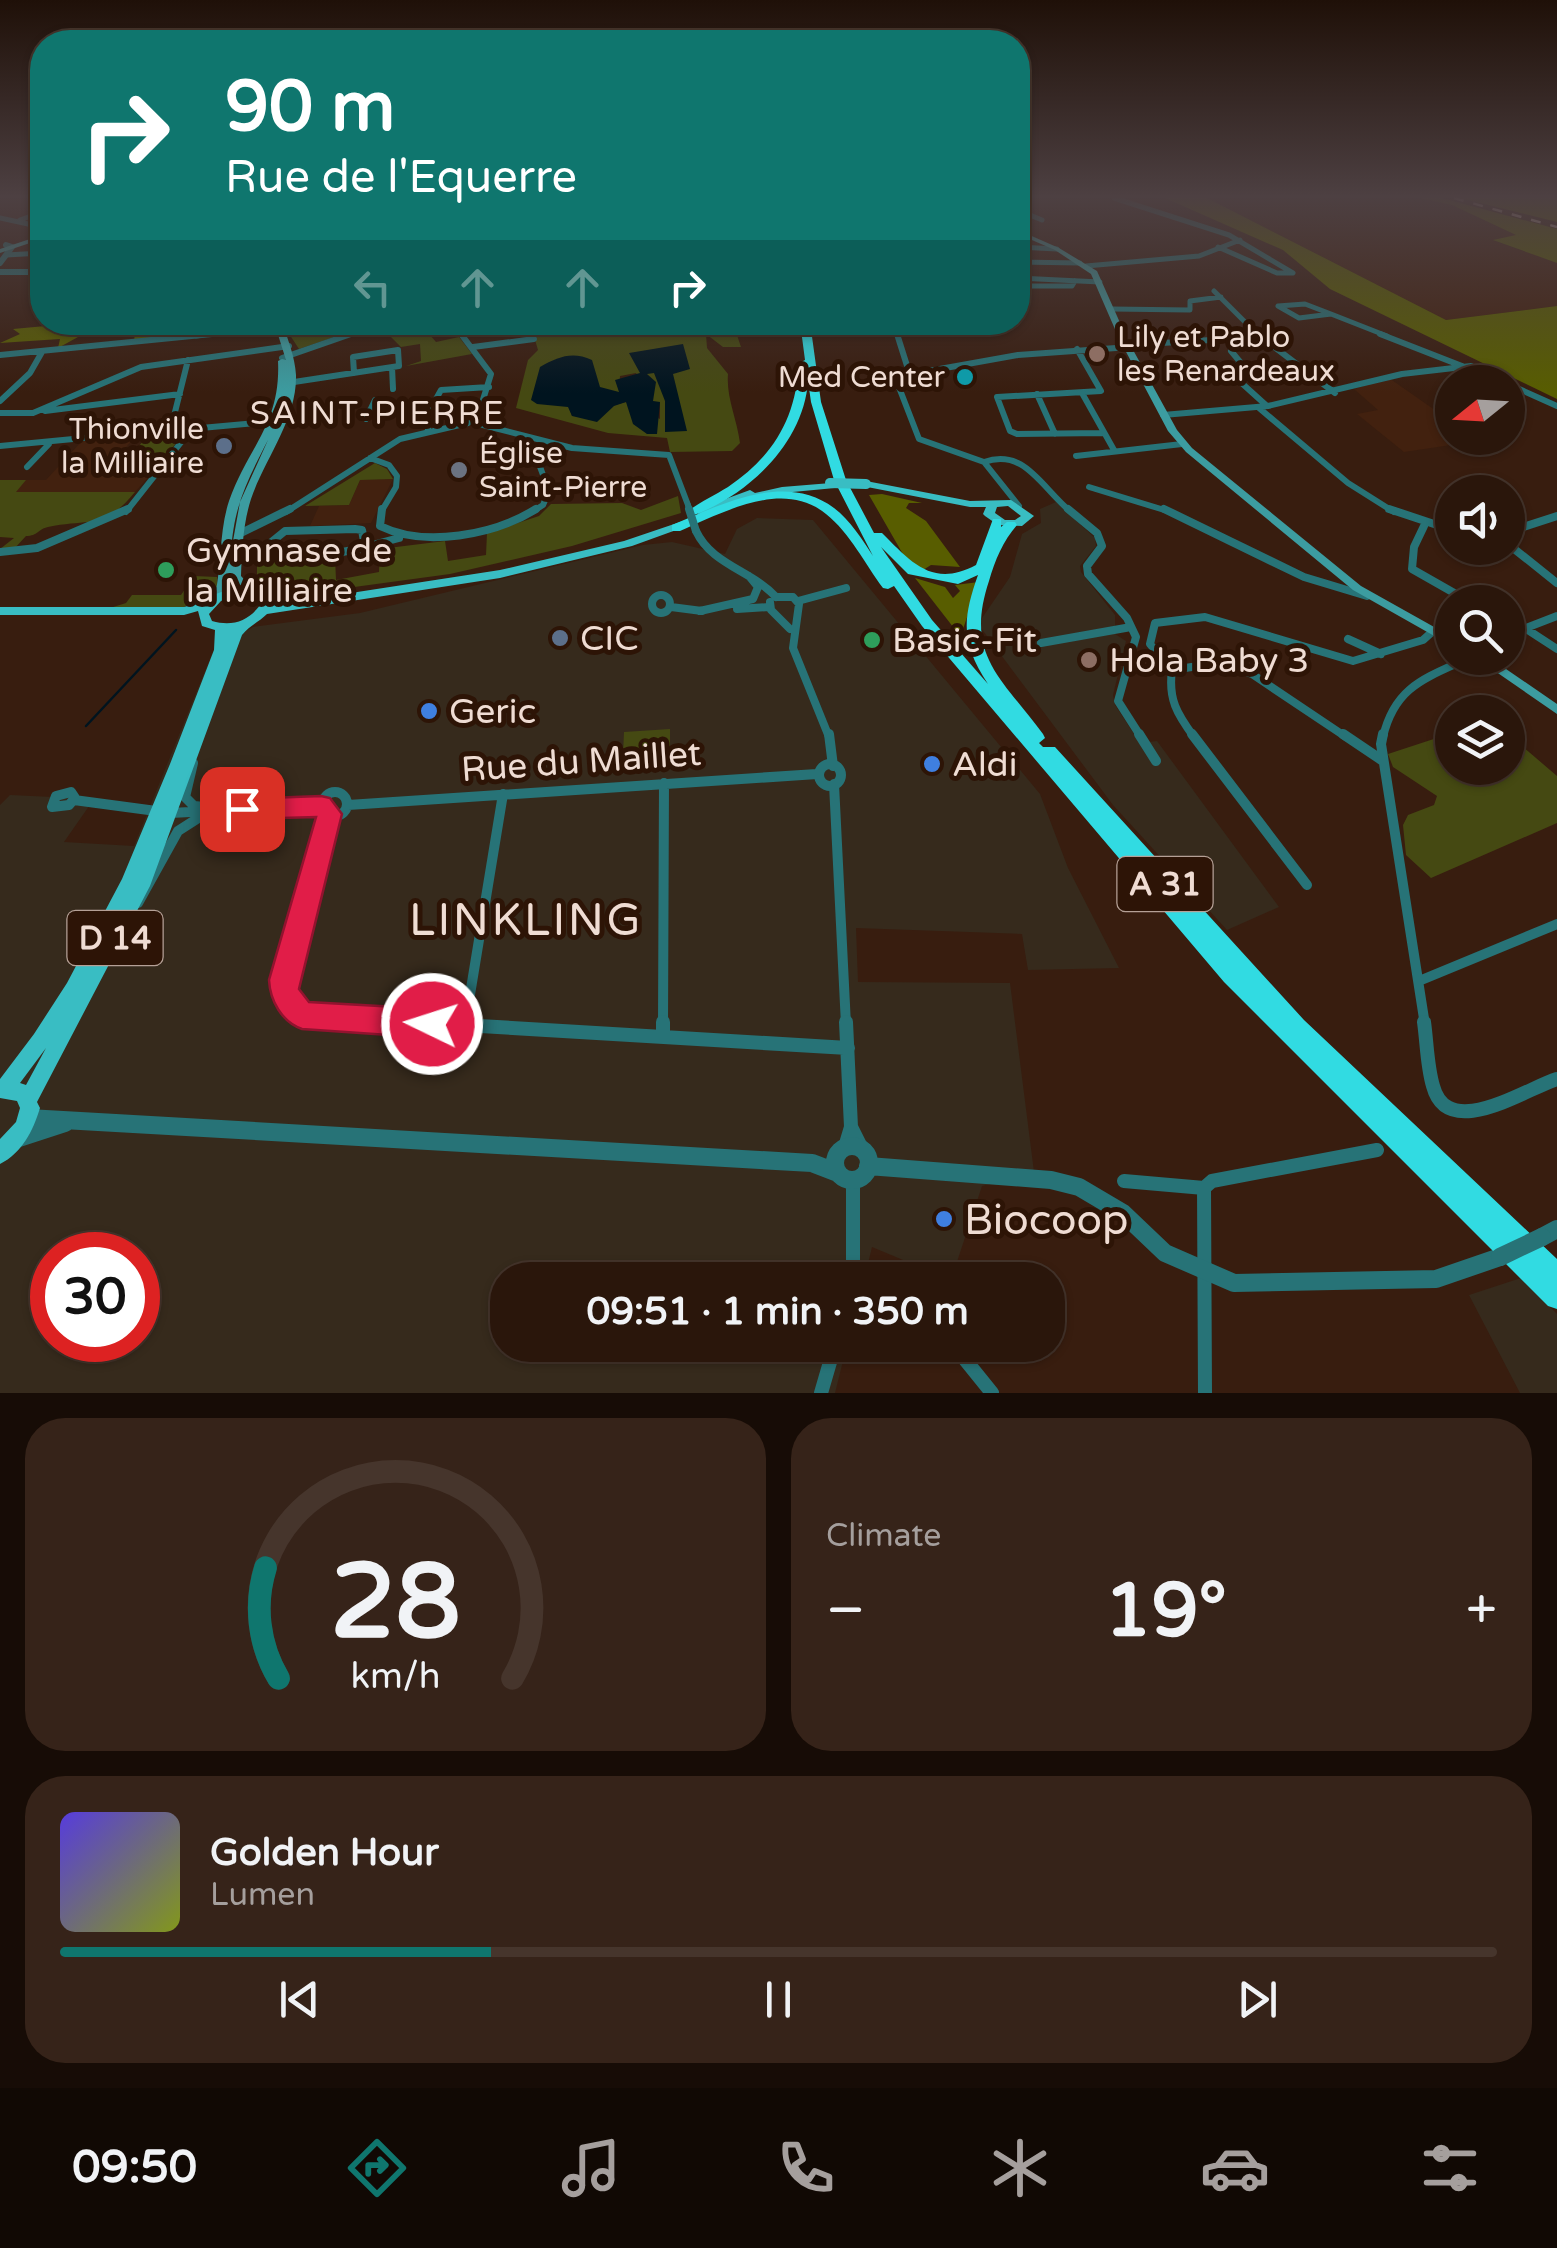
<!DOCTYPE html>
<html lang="en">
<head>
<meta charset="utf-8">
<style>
  :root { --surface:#2a160b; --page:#362319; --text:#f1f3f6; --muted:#a59f9d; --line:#46352c; --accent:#0f766e }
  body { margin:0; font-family:"Varela Round",sans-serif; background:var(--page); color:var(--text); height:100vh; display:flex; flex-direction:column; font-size:38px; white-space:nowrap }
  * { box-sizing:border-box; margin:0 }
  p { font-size:32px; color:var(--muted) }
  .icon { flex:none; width:55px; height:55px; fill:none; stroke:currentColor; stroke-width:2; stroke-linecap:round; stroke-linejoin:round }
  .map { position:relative; height:1393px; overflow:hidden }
  .details { display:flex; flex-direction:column; gap:25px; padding:25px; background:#170c06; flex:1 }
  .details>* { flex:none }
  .guide { position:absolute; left:30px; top:30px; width:1000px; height:305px; border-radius:40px; box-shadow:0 2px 8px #0004,0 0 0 2px var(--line); background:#0f766e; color:#fff; overflow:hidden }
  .needle { width:65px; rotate:252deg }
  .buttons { position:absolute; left:1435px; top:365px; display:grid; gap:20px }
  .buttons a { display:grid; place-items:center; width:90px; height:90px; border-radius:50%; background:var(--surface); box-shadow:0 2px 8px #0004,0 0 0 2px var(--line); font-size:50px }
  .speed { position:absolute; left:30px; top:1232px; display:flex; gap:20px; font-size:50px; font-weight:700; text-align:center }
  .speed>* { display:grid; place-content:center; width:130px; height:130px; border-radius:50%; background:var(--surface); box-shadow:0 2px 8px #0004,0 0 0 2px var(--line); line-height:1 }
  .speed .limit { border:15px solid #d22; background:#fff; color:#111 }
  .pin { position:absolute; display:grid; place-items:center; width:85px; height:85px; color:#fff; margin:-42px; border-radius:20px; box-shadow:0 5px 15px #0006 }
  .me { position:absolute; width:110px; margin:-55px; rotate:274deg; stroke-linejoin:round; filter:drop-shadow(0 0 8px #0008) }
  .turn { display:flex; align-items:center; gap:35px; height:210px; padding:0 30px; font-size:45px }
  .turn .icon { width:130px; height:130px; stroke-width:2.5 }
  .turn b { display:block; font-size:70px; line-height:85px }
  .lanes { display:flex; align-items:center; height:95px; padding:0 30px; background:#0003; justify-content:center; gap:50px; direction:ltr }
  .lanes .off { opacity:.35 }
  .big { font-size:75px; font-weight:800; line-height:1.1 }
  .details .tile { flex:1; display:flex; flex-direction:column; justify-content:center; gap:15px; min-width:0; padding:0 35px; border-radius:40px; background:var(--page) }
  .details .dial { align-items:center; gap:0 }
  .dial svg { height:260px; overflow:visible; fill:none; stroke:var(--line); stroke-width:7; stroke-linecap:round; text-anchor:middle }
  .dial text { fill:var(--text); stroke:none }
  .song { display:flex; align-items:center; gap:30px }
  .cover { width:120px; height:120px; border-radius:15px; background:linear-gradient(135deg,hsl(250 70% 55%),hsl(70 70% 35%)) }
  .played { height:10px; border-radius:5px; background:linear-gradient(90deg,var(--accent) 30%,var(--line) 30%) }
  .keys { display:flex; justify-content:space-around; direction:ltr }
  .heat { display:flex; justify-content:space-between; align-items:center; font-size:55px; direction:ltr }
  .details .tiles { flex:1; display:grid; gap:25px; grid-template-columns:1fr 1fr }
  .tile:last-child { grid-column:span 2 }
  .trip { position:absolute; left:490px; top:1262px; width:575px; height:100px; border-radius:40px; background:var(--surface); box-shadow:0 2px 8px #0004,0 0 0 2px var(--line); font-weight:800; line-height:100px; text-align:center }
  .dock { display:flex; height:160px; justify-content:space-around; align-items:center; background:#110904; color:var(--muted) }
  .dock .icon { width:70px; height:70px }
  .dock .active { color:var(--accent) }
  .dock b { font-size:45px; color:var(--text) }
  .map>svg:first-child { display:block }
</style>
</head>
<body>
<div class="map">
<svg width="1557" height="1393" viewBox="0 0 1557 1393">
  <rect width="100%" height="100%" fill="#381d0f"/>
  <path fill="#362a1c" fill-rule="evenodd" d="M1056,502L1095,538L1096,546L1080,566L1081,572L1115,615V634L1126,641L1113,695L1115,705L1140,743L1157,741L1279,907L1227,930L1113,805L978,624L1010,577L1022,534L1041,523L1040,509Z
    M757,518L813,520L1040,794L1068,868L1119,968L1028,970L1022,934L856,928L858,982L1010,983L1034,1172L982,1186L951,1280L872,1247L864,1280H508V1345H847L835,1393H0V805L10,795L94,799L64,842L134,846L214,649L253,627L360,613L643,545L672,542L725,554L737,529ZM52,1255H138V1340H52Z
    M1521,1278L1557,1314V1393H1520L1469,1295Z"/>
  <path fill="#42210f" d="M1207,198H1420L1452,205L1518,236L1495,241L1557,263V306L1446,320Z
    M1389,378L1452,422V438H1498L1404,452L1357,414L1378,410L1354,389Z
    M128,436L133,439L116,459V468L151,474L135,492H15L0,506V480H46L82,441Z
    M393,479L371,523L310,526L319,506L349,505L360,480Z"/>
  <path fill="#454912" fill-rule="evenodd" d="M282,323L290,327L375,323L299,349Z
    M530,323H733L741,347H723L706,334L707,348L728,374C726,397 737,419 740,443L732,451L670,452L667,438L608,433L516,408L528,360L538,350ZM636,373L653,402L660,403V419L626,402L572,416L569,407L619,392L620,376Z
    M424,328L436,342L459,337L472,354L406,366L421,361L420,344L401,347L390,336Z
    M180,430L182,436L163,459L136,465L127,460L150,433Z
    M375,463L387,469L393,479L360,480L349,505L305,506Z
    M0,480H26L16,492H135C103,531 90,518 48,527C38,529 38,536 26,536L14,549H0L14,538L0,537Z
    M678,496L681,513L572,546L450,574L288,596L270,583L257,581V553L335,557L336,580L379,572L380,549L445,541L448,561L486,555L487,533L539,516L551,504L622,503L641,510Z
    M194,576L217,577V587L184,607L110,608L126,603L132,595H181Z
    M670,729V752L623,755L624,732Z
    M1452,733V768H1508V734L1557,776V823L1431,878L1406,855L1403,825L1408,815L1434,805L1437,796L1393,767L1388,754Z"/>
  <path fill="#585d00" d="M1165,198H1207L1446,320L1557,306V399L1330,289L1283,250Z
    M1420,198H1442L1557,229V263L1493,240L1516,235L1452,205Z
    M1460,198H1557V222Z
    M78,323H242L134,342L135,332L78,337L58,348L60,339L0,343L20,334L13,329Z
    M882,494L922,503H909L906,508L926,521L960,567L931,565L923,570L904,556L869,495Z
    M915,578L945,587L953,598L960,591L955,585L979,582L962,632H957Z"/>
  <path fill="#00141f" d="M683,344L690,369L673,374L687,431L665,432V401L654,373L647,374L656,382L653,401L660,402L657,434H647L633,424L626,402L614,406L597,422L572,416L568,407L537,404L531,400L540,367C558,357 572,351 592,360L600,387L619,392L615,380L640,373L629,353Z"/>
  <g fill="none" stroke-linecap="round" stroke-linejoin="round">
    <path stroke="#00141f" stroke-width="2.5" d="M86,726L176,630"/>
    <path stroke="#277377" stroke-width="5" d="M1114,198L1229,235L1293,273H1277L1218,247
      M1018,216L1025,213L1042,220
      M0,218L42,227
      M20,220L42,212
      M1018,247L1057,249
      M6,255L42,253
      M1018,262L1080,263
      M1086,266L1199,256L1240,240
      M1075,281L1072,286H1025L1018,278L1100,282
      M1214,291L1259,336
      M1305,304L1331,314L1299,318L1278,306Z
      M1112,309L1190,310V301L1221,297
      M1331,314L1387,336
      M453,322L463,336
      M885,322H904
      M895,326L898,336
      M196,336L279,323
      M344,336L384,322"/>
    <path stroke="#277377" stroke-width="6" d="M461,334L491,374L477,419
      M897,334L909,372
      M1257,334L1335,393
      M1380,334L1462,366
      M1128,345L1261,337
      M473,347L534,339
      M1077,349L1101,391L997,397L1010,431L1017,434L1103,433
      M1231,351L1241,363L1226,369L1267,406
      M0,355L212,334
      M282,358L351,334
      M392,367L393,389
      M1197,369H1226
      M294,382L399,366L398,350L353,357L354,373
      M1508,384L1557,406
      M1082,393L1114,450
      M1037,394L1055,434
      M0,401L30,373L42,352
      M1259,408L1348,483L1394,512
      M370,410L430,409
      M45,411L180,394
      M0,413H33L141,367L289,346
      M1163,415L1268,406L1402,374L1471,366L1504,382
      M366,419L375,400
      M479,424L572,448L669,455L688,505
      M171,428L188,360
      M201,428L278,421
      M428,430L426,417L441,390L489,387
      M0,446L188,428
      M1076,456L1182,444
      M370,458L389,465L397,476L396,487L381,512
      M984,462C1025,448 1040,486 1071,512
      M27,467L49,444
      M1089,487L1171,512
      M1019,506L984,462L919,439L895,377L1018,355L1116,348
      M126,512L190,431
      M286,512L400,439L468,423
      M532,512L543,505L549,491L536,456L543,442"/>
    <path stroke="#277377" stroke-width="8" d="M382,509L380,526C425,548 494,535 536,509
      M1068,509L1097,533L1102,546L1087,566L1088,574L1127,618L1136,637L1118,701L1141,737
      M1164,509L1304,577L1367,596
      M1389,509L1452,530
      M1424,526L1414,547L1412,569L1470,602
      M355,529L362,530L365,547C334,554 296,565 269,544L285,531Z
      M696,531C712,565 751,570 776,597
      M1508,532L1557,516
      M239,534L290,509
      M1508,544L1557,583
      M365,547L399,538
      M0,552L37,548L128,509
      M652 604a9 9 0 1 1 18 0a9 9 0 1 1-18 0Z
      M776,597H793L799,604L793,648L829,737
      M798,601L846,588
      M770,602L771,610L790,629
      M671,607L702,611
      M737,609L770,607
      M700,611L753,599L758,587L749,576
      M1525,628L1557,649
      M1508,635L1557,616
      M1348,639L1381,654
      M1041,643L1131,627
      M1172,670L1150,644L1155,623L1205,617L1353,661L1423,640L1432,632
      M1194,737C1177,714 1168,699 1172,670L1218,663L1252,674L1346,737
      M1383,737C1395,686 1426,678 1469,658"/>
    <path stroke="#277377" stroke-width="10" d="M829,734L833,766
      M1139,734L1156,761
      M1192,734L1307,885
      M1343,734L1383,761
      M1383,734L1381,744L1425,1025
      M193,763L185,797L194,806L205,807
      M819 775a11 11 0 1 1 22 0a11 11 0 1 1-22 0Z
      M834,784L846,1025
      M71,792L75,798L69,805L52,807L56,796Z
      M323 804a12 12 0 1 1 24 0a12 12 0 1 1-24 0Z
      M74,800L171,813L321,805
      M348,805L817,774
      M330,815L283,980L285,994L302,1016L455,1025
      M138,903L178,831L203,815
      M1419,981L1557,924
      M465,1025L503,794
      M663,1025L664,783"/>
    <path stroke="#277377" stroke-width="14" d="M412,1022L848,1048
      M1424,1022C1427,1043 1427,1066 1433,1086C1448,1142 1525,1089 1557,1079
      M663,1035V1022
      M851,1127L863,1151
      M845,1147L851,1127L846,1022
      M853,1180V1280
      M1124,1181L1204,1188L1212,1181L1377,1150
      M1204,1188L1205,1393
      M938,1345L963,1357L992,1393
      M821,1393L835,1345"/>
    <path stroke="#277377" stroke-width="6" d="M0,263L12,247L6,245
      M0,272H42"/>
    <path stroke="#277377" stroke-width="18" d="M28,1118L812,1163L838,1173
      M16,1139L65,1123
      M835 1163a17 17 0 1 1 34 0a17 17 0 1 1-34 0Z
      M868,1166L1051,1180L1079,1187L1123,1213L1165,1253L1234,1283L1436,1279L1500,1257
      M1542,1237L1557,1229"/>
    <path fill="#3c9ca0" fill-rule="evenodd" d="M1018,230L1059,248L1097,271L1129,343L1128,345L1121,343L1091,274L1055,250L1018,234Z
      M42,235V239L0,253V249Z
      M274,322H282C288,340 295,357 296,375C297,420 265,458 251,499C243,524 242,550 241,576L254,590L252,592H244L230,577L227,595L221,598L215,595C222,564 219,531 229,501C248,447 281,424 278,361L282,359L286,360ZM268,440L240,502L231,552C234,505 247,481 268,440Z
      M1125,346L1132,348L1177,430L1192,448L1361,586L1452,637V646L1353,590L1186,452L1168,431L1124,348Z
      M1476,658H1490L1557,704V714Z"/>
    <path fill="#39bdc3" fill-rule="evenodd" d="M866,481L970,501L1011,500L1034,516L1022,526L998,525L985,516L983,514L986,507H970L862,486V482ZM1008,506L1021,516L1015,520H1005L995,513L997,507Z
      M831,483L835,484V488L782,493L743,502L739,501L699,514L693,511L750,490L755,493L782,487Z
      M686,520L690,521V525L632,546L500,578L267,614C259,622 249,626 242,635L150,886L37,1102L40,1108C33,1131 22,1153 0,1164V1139L16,1122L20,1108L17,1101L0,1098V1079L34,1034L67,983L122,879L170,764L214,650L215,630L202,626L198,611L184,615H0V607H184L207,601L213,595L238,586L267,591L274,602L273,605L500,570L624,541ZM239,594L259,597L262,602C250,621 233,627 212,621L209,614L221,601ZM46,1048L26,1085L20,1083Z"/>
    <path fill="#31dbe2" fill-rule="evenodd" d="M800,322H810L821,402L846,480L874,533H882C912,563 933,588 976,565L993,519H1001V527L1007,522H1015L1017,525C1003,541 995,560 989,581C964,656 1002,678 1043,734L1045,738L1039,743L1043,747H1055L1304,1020L1557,1259V1309L1548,1306L1224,982L922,626L894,586L888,589L883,588C865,564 850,533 826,514C783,479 724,512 680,531H672V525C720,505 785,471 834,508C850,520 862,539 873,556L834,480L811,402L808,381C804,442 749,495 694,515L688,511C700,502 715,495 728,487C774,456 796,418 799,363L805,360ZM881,547L908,574L958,584L978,575C962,620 961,643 988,684L932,620Z"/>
    <path stroke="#d2bdb4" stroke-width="2.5" stroke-dasharray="10 10" stroke-linecap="butt" d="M1454,198L1557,227"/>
    <path stroke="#277377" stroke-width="6" d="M688,505L690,512"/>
    <path stroke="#277377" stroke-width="8" d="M689,509L696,531"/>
    <path stroke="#277377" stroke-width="18" d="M1500,1257L1542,1237"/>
    <path stroke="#39bdc3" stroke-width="10" d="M830,483L866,484"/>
  </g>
  <linearGradient id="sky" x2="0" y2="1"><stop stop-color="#1f1008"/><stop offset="0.5" stop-color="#4d4042"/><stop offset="1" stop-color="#4d4042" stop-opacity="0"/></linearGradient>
  <rect width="1557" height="393" fill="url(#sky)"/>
  <path fill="#e11d48" stroke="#92132f" stroke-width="2.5" d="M321,796L330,798L342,814L299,989L309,1002L432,1009L443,1014L447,1024L443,1033L432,1038L302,1029C282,1022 270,1001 269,980L316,817L242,819L230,809L242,799Z"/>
  <g fill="#8d6e63" stroke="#2d1406" stroke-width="4">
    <circle cx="1097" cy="354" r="10"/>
    <circle cx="1089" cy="660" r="10"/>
  </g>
  <circle fill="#0f9aa8" stroke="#2d1406" stroke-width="4" cx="965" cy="377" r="10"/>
  <g fill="#5c6f8a" stroke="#2d1406" stroke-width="4">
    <circle cx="224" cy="446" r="10"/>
    <circle cx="560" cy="638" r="10"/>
  </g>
  <circle fill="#6b7280" stroke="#2d1406" stroke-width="4" cx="459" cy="470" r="10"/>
  <g fill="#2e9e5b" stroke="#2d1406" stroke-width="4">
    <circle cx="166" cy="570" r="10"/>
    <circle cx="872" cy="640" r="10"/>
  </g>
  <g fill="#3f7fe0" stroke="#2d1406" stroke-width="4">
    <circle cx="429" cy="711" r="10"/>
    <circle cx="932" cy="764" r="10"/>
    <circle cx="944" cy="1219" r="10"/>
  </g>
  <g text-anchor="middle" stroke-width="10" stroke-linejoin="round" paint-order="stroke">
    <g font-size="30" fill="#efdcd3" stroke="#2d1406" text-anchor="start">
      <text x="1117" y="347">Lily et Pablo<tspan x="1117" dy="34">les Renardeaux</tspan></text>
      <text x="945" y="387" text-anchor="end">Med Center</text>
      <text x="204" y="439" text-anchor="end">Thionville<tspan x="204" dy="34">la Milliaire</tspan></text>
      <text x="479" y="463">Église<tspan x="479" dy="34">Saint-Pierre</tspan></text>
    </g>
    <g font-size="32" letter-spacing="2.5" fill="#efdcd3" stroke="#2d1406">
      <text x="378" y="424">SAINT-PIERRE</text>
    </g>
    <g fill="#2d1406" stroke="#b5a096" stroke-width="2.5">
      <rect x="1117.5" y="857" width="95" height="54" rx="8"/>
      <rect x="67.5" y="911" width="95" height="54" rx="8"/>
    </g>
    <g font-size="32" font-weight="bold" fill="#efdcd3">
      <text x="1165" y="895">A 31</text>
      <text x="115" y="949">D 14</text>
    </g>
    <g font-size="35" fill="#efdcd3" stroke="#2d1406" text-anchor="start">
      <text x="186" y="562">Gymnase de<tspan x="186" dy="40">la Milliaire</tspan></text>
      <text x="580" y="650">CIC</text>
      <text x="892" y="652">Basic-Fit</text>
      <text x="1109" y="672">Hola Baby 3</text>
      <text x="449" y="723">Geric</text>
      <text x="952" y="776">Aldi</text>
    </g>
    <g font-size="35" fill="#efdcd3" stroke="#2d1406">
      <text transform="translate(581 761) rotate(-4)" y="12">Rue du Maillet</text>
    </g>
    <g font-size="42" fill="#efdcd3" stroke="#2d1406" text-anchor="start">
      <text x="964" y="1234">Biocoop</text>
    </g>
    <g font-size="45" letter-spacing="2.5" fill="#efdcd3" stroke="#2d1406">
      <text x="526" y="935">LINKLING</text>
    </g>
  </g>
</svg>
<div class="buttons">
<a><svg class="needle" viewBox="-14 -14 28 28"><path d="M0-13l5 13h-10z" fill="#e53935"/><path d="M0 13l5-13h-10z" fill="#a59f9d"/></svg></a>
<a><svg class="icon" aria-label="sound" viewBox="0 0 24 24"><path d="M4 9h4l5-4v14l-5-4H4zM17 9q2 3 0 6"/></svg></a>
<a><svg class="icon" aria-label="search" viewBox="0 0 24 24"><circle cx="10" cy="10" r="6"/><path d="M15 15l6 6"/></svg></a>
<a><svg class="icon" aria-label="layers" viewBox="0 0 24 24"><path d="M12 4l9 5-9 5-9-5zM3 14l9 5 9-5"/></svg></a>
</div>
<div class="speed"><div class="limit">30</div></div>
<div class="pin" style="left:242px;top:809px;background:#d93025"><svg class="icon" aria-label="arrive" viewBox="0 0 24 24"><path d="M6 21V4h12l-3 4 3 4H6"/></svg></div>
<svg class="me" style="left:432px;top:1024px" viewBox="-20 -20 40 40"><circle r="17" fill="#e11d48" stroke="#fff" stroke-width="3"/><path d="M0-11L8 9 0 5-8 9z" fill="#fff"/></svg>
<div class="trip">09:51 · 1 min · 350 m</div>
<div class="guide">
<div class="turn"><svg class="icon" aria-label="right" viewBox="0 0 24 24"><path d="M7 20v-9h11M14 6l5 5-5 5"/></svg><div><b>90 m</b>Rue de l'Equerre</div></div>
<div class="lanes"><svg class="icon off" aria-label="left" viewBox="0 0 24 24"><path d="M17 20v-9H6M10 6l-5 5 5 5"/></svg><svg class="icon off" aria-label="ahead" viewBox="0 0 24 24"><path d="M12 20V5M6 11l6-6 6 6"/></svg><svg class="icon off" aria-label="ahead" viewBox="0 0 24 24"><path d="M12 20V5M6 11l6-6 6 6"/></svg><svg class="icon" aria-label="right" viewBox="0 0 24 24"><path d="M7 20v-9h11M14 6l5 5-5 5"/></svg></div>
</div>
</div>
<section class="details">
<div class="tiles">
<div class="tile dial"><svg viewBox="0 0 100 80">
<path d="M14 69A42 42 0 1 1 86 69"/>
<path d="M14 69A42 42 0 0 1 10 35" stroke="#0f766e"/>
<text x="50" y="56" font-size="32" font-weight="700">28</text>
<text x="50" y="72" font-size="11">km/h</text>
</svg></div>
<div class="tile"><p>Climate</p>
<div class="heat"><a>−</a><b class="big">19°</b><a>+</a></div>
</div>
<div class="tile">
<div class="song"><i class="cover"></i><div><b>Golden Hour</b><p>Lumen</p></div></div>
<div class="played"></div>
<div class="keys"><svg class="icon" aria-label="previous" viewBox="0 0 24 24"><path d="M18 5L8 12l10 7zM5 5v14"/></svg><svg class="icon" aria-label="pause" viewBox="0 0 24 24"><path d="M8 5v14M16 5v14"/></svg><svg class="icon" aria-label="next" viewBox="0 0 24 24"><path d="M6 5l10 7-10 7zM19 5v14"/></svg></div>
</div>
</div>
</section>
<nav class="dock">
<b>09:50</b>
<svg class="icon active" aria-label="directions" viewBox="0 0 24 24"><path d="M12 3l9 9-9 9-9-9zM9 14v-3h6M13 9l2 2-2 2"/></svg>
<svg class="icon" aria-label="music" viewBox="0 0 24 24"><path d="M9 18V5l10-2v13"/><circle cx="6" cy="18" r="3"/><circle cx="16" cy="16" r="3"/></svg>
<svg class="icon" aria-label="phone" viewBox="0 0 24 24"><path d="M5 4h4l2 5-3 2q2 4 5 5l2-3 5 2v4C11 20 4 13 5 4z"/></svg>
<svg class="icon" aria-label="climate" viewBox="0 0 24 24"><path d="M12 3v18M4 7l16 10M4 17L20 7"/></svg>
<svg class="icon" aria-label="car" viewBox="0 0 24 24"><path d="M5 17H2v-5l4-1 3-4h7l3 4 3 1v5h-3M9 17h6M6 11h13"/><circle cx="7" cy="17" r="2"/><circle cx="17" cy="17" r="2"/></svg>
<svg class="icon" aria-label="filters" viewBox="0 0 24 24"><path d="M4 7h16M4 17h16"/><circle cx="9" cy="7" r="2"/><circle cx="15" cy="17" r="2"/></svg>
</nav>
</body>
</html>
